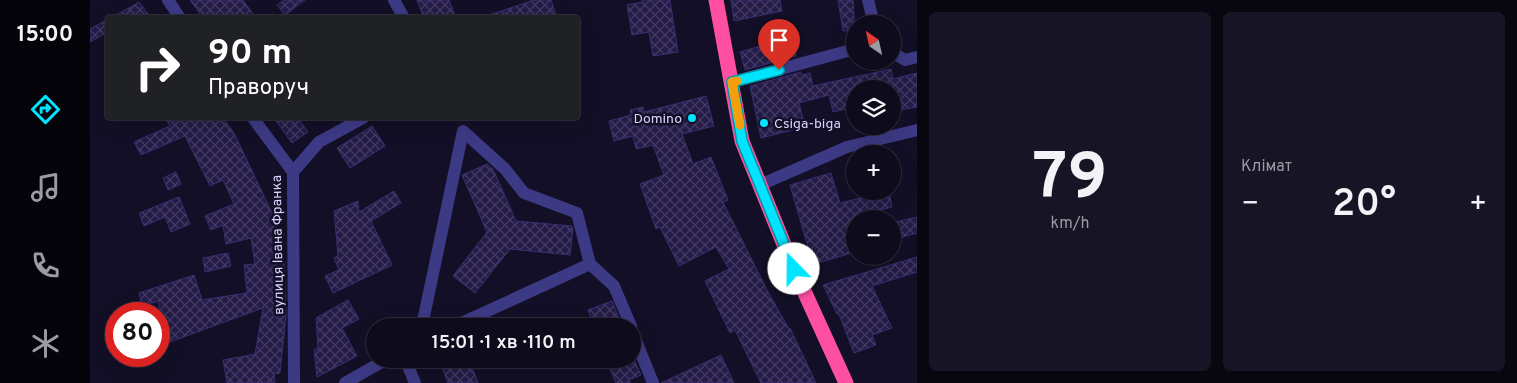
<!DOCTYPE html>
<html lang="uk">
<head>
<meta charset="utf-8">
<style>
  :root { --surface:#0e0b1c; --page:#171425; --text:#f1f3f6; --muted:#9b9ba3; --line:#2e2b3b; --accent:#00e5ff }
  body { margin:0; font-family:Overpass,sans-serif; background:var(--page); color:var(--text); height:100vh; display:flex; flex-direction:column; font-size:19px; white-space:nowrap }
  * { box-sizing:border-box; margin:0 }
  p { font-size:16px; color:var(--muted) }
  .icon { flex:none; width:28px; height:28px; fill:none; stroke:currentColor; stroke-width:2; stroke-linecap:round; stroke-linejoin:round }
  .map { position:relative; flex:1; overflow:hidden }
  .drawer { display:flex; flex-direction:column; gap:12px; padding:12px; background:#08060f; width:600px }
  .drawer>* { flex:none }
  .guide { position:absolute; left:15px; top:15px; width:475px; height:105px; border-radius:5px; box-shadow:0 5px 20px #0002,0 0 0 1px var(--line); background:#202124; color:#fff; overflow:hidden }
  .needle { width:32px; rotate:326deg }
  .tools { position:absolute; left:756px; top:15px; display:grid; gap:10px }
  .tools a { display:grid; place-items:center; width:55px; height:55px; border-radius:50%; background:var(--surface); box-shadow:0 5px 20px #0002,0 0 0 1px var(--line); font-size:25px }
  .speed { position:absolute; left:15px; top:302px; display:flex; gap:10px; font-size:25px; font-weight:700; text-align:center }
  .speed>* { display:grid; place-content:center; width:65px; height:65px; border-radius:50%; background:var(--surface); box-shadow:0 5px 20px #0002,0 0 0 1px var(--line); line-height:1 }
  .speed .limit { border:8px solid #d22; background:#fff; color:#111 }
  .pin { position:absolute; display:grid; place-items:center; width:42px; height:42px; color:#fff; margin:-51px -21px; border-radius:50% 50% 50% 0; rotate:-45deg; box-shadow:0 0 5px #0007 }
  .pin .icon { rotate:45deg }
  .me { position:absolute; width:55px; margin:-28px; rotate:338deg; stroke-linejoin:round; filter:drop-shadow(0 0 4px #0008) }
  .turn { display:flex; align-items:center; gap:18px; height:105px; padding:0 20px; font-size:22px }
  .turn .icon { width:65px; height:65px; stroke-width:2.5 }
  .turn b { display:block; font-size:35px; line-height:42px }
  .big { font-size:38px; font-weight:600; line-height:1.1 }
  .drawer .card { flex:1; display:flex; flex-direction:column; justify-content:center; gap:8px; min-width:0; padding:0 18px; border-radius:8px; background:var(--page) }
  .drawer .dial { align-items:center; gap:0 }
  .dial b { font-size:65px; line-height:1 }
  .heat { display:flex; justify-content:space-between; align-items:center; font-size:28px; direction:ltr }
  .drawer .tiles { flex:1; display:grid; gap:12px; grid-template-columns:repeat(2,1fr) }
  .trip { position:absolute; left:276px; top:318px; width:275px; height:50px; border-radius:25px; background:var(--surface); box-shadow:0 5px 20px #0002,0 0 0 1px var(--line); font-weight:600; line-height:50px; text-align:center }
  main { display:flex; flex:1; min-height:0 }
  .menu { display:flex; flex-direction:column; width:90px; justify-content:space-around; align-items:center; background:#06040b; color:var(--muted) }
  .menu .icon { width:35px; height:35px }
  .menu .active { color:var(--accent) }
  .menu b { font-size:22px; color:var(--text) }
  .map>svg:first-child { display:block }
</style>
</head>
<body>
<main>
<nav class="menu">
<b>15:00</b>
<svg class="icon active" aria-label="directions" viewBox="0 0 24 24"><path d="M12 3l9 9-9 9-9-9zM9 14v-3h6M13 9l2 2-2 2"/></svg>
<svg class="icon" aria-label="music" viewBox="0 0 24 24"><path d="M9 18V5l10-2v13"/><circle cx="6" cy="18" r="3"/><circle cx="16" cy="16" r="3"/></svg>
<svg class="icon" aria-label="phone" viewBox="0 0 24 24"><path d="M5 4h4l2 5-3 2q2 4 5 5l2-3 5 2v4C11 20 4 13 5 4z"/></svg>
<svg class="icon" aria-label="climate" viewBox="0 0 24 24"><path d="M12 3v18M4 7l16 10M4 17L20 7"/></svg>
</nav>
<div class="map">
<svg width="827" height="383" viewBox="0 0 827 383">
  <defs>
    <pattern id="building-cross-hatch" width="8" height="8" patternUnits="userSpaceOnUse" patternTransform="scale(1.25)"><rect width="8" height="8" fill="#241b47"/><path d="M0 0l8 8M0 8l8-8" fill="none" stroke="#433b63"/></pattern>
  </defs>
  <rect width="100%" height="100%" fill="#130f26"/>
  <path fill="url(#building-cross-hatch)" stroke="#3b2d73" d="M100,0H153L166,18H113Z
    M194,0H215L195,15L187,5Z
    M327,0H359L366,18H334Z
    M444,0H461L467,18H399V15Z
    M552,0H580L588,52L563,56L559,32L542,35L537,5L552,2Z
    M641,0H690L692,11L644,21Z
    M748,0H763L765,30L753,31Z
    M49,2L61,18H21Z
    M18,19V32L0,42V29Z
    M701,37L706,56L655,70L650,52Z
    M801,69L803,79L827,73V107L810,110L807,98L802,99V89H765V107L743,112L739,95L709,103L715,127L671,138L660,86L711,72L712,75L720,73L723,86Z
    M616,96L624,126L592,134L603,164L621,157L638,200L633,202L677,290L699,329L700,328L726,383H671L645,330L640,333L615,281L639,269L626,247L589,266L570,227L566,229L550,184L574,175L563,145L546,149L543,136L524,141L519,121L541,115L540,110L553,107L554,112Z
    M75,118H133L144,133L184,217L186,216V263L194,262L196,315L190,373L184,374L185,383H137L133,360L165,354L173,308L69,346V301L52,306L49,293L104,275L112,300L157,293L154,265L165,264L161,238L136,244L133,225L121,230L115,216L144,204L133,180L120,186L95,136L51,155L44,142L80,126Z
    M184,118H208L218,132L202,143Z
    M282,126L295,146L260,168L247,148Z
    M397,164L403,169L426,221L482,226L483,229L480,255L420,249L385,293L363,276L397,232L372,175Z
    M86,172L91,184L78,190L73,178Z
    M741,173L750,203L799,191L802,207L765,216V252L724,264L716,247H718L700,185Z
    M304,191L311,203L281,221L302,265L243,293L235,276L249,270L244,258L248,256L244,211L268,201L269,212Z
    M89,197L100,224L81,232L75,217L54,226L49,213Z
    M827,217V233L802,240V223Z
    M138,253L141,266L115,272L113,258Z
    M827,257V272L782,286L802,328L782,335L786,345L764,353L749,314H747L733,285Z
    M258,300L269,319L252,328L267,356L227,377L224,350L228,348L226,318Z
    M522,301L532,326H504L498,310Z
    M631,355L644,383H571Z
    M349,359H379L388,383H358Z
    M516,359H544L551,375L539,380L540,383H526Z"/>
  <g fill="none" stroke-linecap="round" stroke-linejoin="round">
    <path stroke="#3d3a85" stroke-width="12" d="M78,0L90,18
      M304,0L314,18
      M778,0L784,24
      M802,52L815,60L827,57
      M642,82L765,49
      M163,118L203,172L204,383
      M203,172L229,142L273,118
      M670,185L757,147L827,130
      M332,326L373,131L415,169L434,193L487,213L500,264
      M365,326L500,264L524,286L541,326
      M542,331L563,383
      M315,359L325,383
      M255,383L297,359"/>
    <path stroke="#ff4fa3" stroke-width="15" d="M626,0L652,141L704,269L756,383"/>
  </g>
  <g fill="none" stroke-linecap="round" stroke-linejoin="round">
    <defs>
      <path id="route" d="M689,70L642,82L652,141L704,269"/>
    </defs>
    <use href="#route" stroke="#0095a6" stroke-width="12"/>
    <use href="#route" stroke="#00e5ff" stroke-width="9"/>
    <path stroke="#f59e0b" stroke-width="9" d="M647,81L642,82L650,125"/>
  </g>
  <g fill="#00e5ff" stroke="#130f26" stroke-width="2">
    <circle cx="602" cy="118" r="5"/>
    <circle cx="674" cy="123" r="5"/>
  </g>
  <g text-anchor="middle" stroke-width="5" stroke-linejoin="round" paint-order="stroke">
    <g font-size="14" fill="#d9d4ff" stroke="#130f26" text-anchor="end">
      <text x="592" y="123">Domino</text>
      <text x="684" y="128" text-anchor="start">Csiga-biga</text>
    </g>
    <g font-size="14" fill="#d9d4ff" stroke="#130f26">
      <text transform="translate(187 245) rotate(-91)" y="5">вулиця Івана Франка</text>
    </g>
  </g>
</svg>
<div class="tools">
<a><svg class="needle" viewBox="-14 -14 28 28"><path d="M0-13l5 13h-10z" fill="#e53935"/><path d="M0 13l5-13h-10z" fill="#9b9ba3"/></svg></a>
<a><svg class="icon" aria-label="layers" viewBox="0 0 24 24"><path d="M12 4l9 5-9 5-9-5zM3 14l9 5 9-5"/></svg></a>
<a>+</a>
<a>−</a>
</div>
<div class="speed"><div class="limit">80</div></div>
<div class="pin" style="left:689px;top:70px;background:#d93025"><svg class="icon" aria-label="arrive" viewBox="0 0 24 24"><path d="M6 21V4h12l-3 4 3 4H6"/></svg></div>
<svg class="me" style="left:704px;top:269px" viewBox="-20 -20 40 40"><circle r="19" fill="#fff"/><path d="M0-13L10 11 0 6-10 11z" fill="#00e5ff"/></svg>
<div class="trip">15:01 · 1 хв · 110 m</div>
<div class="guide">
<div class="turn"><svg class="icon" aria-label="right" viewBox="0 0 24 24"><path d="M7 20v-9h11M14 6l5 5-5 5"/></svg><div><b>90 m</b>Праворуч</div></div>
</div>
</div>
<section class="drawer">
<div class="tiles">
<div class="card dial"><b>79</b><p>km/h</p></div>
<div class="card"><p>Клімат</p>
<div class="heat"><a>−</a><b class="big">20°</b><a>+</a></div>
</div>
</div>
</section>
</main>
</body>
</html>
